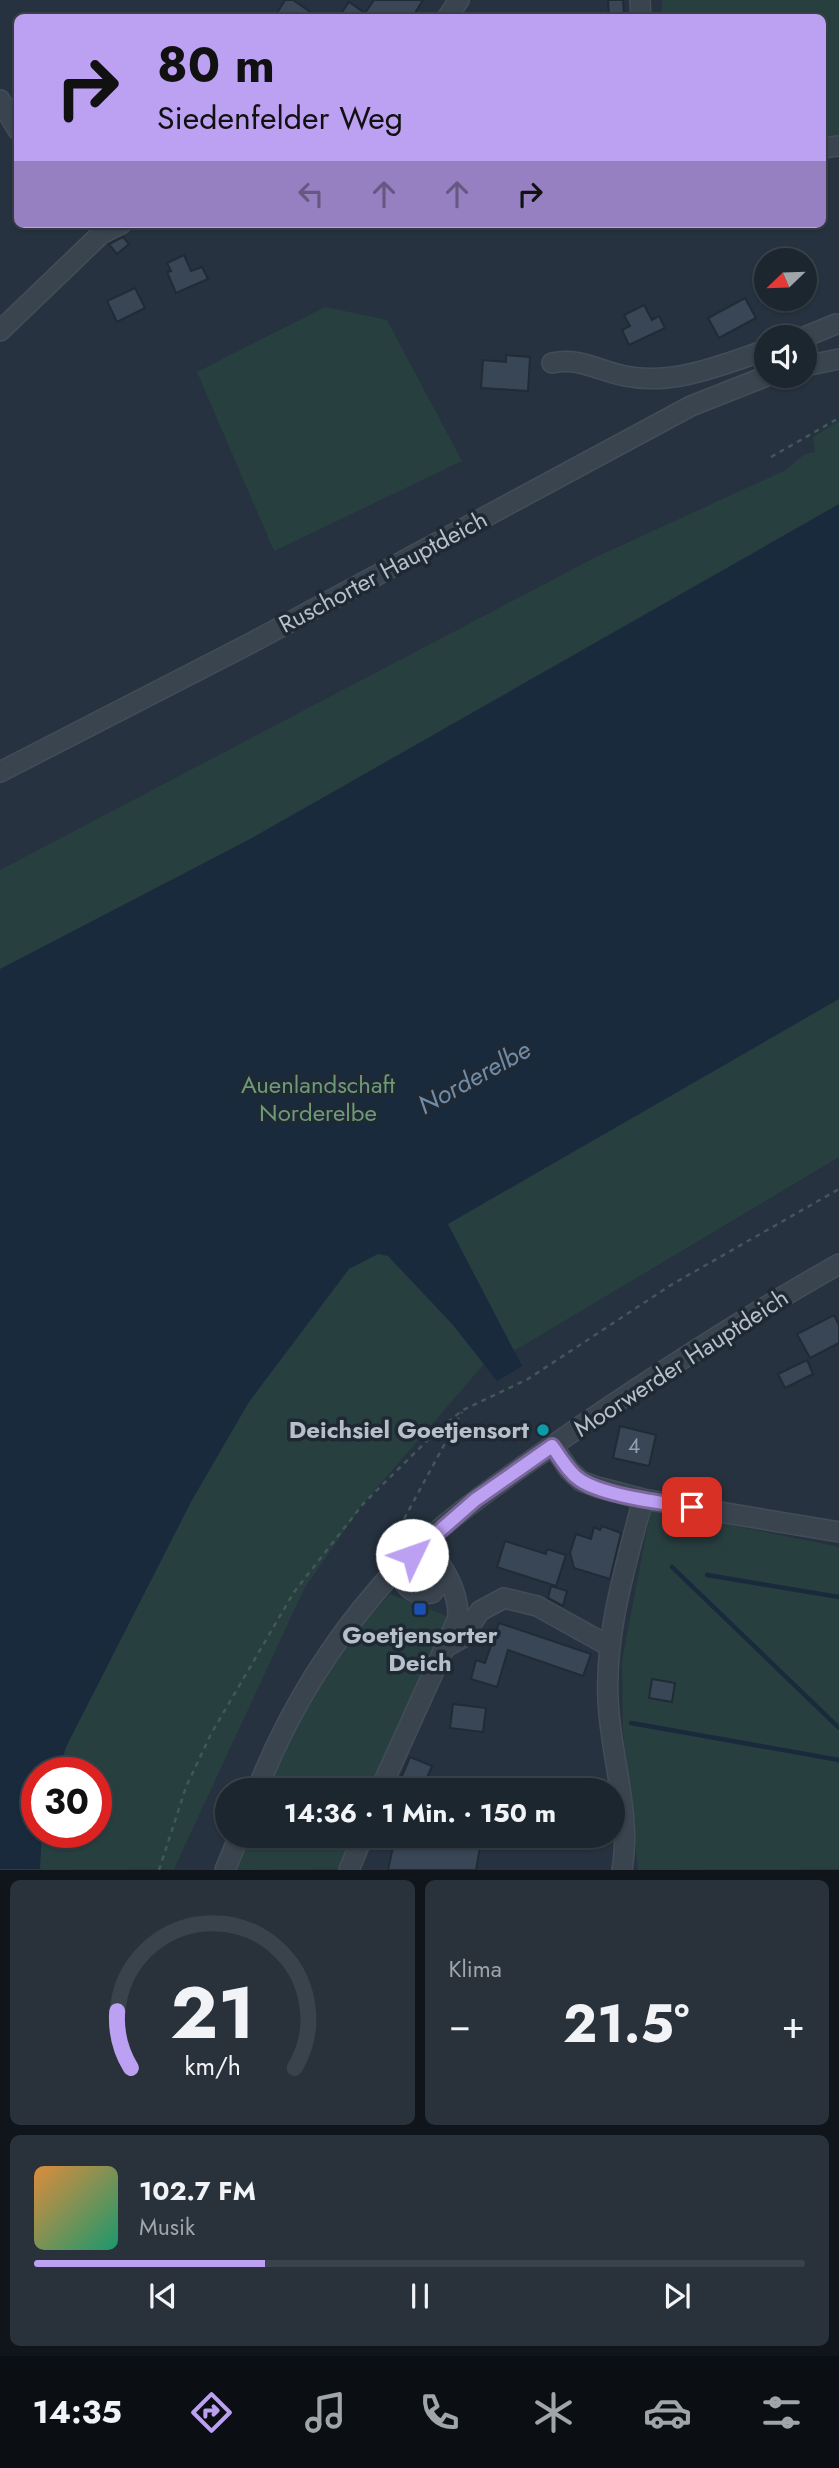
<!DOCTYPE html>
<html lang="de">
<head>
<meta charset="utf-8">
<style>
  :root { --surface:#1c262f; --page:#29323b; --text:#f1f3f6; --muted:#a0a5aa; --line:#3a434b; --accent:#bca0f2 }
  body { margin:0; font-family:Jost,sans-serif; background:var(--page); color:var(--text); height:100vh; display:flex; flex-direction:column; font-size:26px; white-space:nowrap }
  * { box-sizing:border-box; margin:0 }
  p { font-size:23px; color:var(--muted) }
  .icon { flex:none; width:38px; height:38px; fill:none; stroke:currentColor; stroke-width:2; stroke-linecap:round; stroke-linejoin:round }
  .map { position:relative; height:1870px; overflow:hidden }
  .sheet { display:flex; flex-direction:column; gap:10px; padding:10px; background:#0f151a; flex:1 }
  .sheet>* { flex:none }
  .top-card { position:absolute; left:14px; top:14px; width:812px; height:214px; border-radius:10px; box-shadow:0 2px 5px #0004,0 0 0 2px var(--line); background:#bca0f2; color:#111; overflow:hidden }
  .needle { width:46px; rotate:247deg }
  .tools { position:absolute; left:754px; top:248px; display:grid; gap:14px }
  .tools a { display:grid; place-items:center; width:63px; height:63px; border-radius:50%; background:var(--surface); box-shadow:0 2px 5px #0004,0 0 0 2px var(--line); font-size:35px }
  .speed { position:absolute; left:21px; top:1757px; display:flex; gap:14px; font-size:35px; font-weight:700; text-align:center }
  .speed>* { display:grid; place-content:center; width:91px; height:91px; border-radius:50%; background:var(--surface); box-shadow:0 2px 5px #0004,0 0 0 2px var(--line); line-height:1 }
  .speed .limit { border:10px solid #d22; background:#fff; color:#111 }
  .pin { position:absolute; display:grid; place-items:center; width:60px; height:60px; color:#fff; margin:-30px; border-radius:14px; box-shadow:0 4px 10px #0006 }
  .me { position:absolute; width:77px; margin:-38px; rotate:48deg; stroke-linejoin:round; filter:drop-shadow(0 0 5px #0008) }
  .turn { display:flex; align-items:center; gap:24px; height:147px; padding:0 28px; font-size:32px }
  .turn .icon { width:91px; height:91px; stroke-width:2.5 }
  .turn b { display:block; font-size:49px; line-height:60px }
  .lanes { display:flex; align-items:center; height:66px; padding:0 28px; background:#0003; justify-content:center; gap:35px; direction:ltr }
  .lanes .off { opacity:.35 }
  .big { font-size:52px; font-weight:700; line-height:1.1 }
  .sheet .tile { flex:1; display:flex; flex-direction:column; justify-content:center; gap:10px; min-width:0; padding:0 24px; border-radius:10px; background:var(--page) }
  .sheet .dial { align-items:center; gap:0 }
  .dial svg { height:182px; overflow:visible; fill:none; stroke:var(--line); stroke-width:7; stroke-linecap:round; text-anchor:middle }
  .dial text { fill:var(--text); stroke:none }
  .song { display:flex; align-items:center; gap:21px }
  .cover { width:84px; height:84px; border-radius:10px; background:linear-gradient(135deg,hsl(30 70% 55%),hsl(160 70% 35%)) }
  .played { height:7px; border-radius:4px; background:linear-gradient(90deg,var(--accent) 30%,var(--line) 30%) }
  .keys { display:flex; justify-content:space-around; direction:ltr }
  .heat { display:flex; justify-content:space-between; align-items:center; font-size:38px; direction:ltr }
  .sheet .tiles { flex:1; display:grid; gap:10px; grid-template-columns:1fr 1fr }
  .tile:last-child { grid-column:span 2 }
  .trip { position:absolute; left:215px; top:1778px; width:410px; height:70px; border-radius:35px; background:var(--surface); box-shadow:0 2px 5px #0004,0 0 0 2px var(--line); font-weight:700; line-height:70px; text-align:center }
  .tabs { display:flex; height:112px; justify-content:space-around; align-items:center; background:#0b0f13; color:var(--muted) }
  .tabs .icon { width:49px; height:49px }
  .tabs .active { color:var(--accent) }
  .tabs b { font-size:32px; color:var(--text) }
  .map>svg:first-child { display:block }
</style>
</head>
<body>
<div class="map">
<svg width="839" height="1870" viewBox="0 0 839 1870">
  <rect width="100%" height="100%" fill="#26323f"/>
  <path fill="#283f40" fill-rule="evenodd" d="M662,0H839V138L823,140L822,18H661Z
    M325,307L387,320L462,461L274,551L197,372Z
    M839,421V1157L519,1348L484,1364L363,1504L304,1589L174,1869L0,1870V870L596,557L786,470L803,455L815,452L813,437ZM37,1773H96V1832H37Z
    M651,1509L839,1547V1869L638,1870L623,1731L622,1660Z
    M390,1594L452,1618L377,1790H268C299,1718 335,1650 390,1594Z
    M249,1836H357L343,1869L236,1870Z"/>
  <path fill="#192a3d" d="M839,504V999L448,1224L522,1366L497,1381L453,1325L388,1256L378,1254L349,1269L249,1402L192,1500L66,1747L58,1773H37V1832H42L40,1869H0V969L252,838Z"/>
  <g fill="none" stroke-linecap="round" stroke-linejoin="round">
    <path stroke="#192a3d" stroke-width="4.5" d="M672,1567L839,1728
      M707,1575L839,1597
      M631,1723L839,1760"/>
  </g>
  <path fill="#384655" stroke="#212b36" stroke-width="2" d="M285,0H293L319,18H274Z
    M374,0H423L412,18H338L349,2L365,13Z
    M608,0H623L624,15H609Z
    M123,237L129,244L117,254L109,244Z
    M184,255L191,271L202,267L208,279L176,293L167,272L171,271L167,263Z
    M135,288L145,308L117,322L107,301Z
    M745,298L756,318L719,338L708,318Z
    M644,305L652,320L659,316L665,328L629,345L622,330L630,326L624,315Z
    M506,355L530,357L528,391L481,388L483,360L506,362Z
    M834,1315L839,1325V1343L810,1358L797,1334Z
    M807,1360L813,1374L785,1388L778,1374Z
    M620,1426L656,1435L649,1466L613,1458Z
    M602,1526L621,1533L610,1579L574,1568L570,1553L576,1534L591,1539L594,1527L600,1530Z
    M505,1541L546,1554L547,1549L566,1555L556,1586L497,1567Z
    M551,1586L567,1591L563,1606L548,1598Z
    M499,1623L591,1654L583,1676L508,1650L497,1687L471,1679L476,1660L485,1663Z
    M652,1679L675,1683L672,1702L649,1698Z
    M453,1704L486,1708L483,1732L450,1728Z
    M410,1757L432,1766L422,1790H396Z
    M428,1836H482L476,1870H388L394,1842L426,1848Z"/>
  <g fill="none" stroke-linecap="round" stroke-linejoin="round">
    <defs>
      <path id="minor" d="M640,0L641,18
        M447,18L459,0
        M0,100L18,130
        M822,148L839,146
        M0,331L101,234L121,224
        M802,338L836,324
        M552,363C580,357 599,371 625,376C673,386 722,365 766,350
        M805,366L839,359
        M0,772L251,643L691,406L767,376
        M553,1446L569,1470L581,1481L597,1487L643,1499L839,1532
        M397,1568C405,1586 411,1597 432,1593L446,1574
        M446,1647L462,1638L480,1611L504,1598L537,1606L609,1646
        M257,1790C286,1716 328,1647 380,1587C429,1530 492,1488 552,1446C646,1381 740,1320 839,1264
        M380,1790L458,1618C459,1588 441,1566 426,1542
        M225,1870L239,1836
        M349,1870L363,1836
        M622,1870C632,1815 610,1755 608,1699C605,1631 626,1565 643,1499"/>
    </defs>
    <use href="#minor" stroke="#434d58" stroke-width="22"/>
    <path stroke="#415758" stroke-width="2.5" stroke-dasharray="5 5" stroke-linecap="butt" d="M771,457L839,418
      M385,1554L462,1412
      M159,1870L186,1787L211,1734L294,1592L363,1504L441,1427L463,1410L528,1379L671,1285L839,1189"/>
    <use href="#minor" stroke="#3a444f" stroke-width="19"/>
  </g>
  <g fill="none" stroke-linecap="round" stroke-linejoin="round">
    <defs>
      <path id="route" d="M412,1555L475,1500L552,1446C561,1458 568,1472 580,1480C604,1496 663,1503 692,1507"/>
    </defs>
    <use href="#route" stroke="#7a689d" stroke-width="18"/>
    <use href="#route" stroke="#bca0f2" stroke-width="12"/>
  </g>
  <circle fill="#0f9aa8" stroke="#1f2934" stroke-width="2.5" cx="543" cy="1430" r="7"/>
  <rect fill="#1a4fb4" stroke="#1f2934" stroke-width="2.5" x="413" y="1602" width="14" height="14" rx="3.5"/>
  <g text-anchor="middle" stroke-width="7" stroke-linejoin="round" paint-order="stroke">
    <g font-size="21" fill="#949fab">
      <text x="634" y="1453">4</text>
    </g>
    <g font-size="24" fill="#b6bfca" stroke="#1f2934">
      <text transform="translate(383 572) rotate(-28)" y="8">Ruschorter Hauptdeich</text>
      <text transform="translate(681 1363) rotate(-33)" y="8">Moorwerder Hauptdeich</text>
    </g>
    <g font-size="24" fill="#6e9a76" stroke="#1f2934">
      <text x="318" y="1093">Auenlandschaft<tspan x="318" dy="28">Norderelbe</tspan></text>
    </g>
    <g font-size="24" font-weight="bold" fill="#b6bfca" stroke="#1f2934" text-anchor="end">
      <text x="529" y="1438">Deichsiel Goetjensort</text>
      <text x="420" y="1643" text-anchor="middle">Goetjensorter<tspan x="420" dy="28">Deich</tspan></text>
    </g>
    <g font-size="26" font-style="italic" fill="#708ba7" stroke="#1f2934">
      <text transform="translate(474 1077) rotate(-29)" y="9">Norderelbe</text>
    </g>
  </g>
</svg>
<div class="tools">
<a><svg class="needle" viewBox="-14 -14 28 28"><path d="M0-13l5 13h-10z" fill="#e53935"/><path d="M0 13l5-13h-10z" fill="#a0a5aa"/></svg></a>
<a><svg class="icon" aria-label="sound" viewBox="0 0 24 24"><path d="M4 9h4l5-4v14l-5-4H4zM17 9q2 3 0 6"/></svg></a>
</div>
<div class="speed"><div class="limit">30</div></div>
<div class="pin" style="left:692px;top:1507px;background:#d93025"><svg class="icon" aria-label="arrive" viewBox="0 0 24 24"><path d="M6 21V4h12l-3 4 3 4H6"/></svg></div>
<svg class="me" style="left:412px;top:1555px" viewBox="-20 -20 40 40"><circle r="19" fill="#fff"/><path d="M0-13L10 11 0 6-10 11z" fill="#bca0f2"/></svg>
<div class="trip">14:36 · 1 Min. · 150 m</div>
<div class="top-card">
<div class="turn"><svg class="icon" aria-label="right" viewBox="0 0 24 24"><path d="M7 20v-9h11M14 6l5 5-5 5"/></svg><div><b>80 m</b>Siedenfelder Weg</div></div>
<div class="lanes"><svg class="icon off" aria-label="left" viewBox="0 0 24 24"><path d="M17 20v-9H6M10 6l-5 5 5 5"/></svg><svg class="icon off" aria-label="ahead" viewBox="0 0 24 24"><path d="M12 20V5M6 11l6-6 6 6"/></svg><svg class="icon off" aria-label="ahead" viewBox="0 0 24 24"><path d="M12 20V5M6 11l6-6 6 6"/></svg><svg class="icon" aria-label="right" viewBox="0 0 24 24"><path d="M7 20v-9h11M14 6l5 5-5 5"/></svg></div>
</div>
</div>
<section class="sheet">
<div class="tiles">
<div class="tile dial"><svg viewBox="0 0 100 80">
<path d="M14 69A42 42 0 1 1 86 69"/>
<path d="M14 69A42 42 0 0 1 8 44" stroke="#bca0f2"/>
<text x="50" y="56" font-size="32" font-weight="700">21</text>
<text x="50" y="72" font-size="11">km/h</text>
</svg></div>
<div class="tile"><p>Klima</p>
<div class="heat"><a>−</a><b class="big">21.5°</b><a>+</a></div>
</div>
<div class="tile">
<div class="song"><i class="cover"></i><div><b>102.7 FM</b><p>Musik</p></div></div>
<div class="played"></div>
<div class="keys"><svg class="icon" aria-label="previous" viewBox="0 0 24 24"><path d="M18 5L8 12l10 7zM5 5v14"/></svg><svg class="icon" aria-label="pause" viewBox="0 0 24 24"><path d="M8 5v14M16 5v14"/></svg><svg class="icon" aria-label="next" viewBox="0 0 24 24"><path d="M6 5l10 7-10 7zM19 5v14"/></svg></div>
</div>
</div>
</section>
<nav class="tabs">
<b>14:35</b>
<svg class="icon active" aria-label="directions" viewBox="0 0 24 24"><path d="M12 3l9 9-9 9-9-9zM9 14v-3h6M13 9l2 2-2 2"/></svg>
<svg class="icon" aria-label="music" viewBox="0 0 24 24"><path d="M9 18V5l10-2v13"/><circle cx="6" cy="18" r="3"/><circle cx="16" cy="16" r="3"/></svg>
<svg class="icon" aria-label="phone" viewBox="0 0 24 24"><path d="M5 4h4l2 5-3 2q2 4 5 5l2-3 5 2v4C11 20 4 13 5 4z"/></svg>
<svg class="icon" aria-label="climate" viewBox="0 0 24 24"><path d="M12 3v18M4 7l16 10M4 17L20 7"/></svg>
<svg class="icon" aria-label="car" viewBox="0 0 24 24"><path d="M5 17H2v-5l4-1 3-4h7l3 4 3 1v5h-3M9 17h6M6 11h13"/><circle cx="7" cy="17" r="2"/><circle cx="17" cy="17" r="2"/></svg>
<svg class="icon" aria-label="filters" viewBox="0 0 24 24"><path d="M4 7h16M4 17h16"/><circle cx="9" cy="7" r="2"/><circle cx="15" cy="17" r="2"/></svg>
</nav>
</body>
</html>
